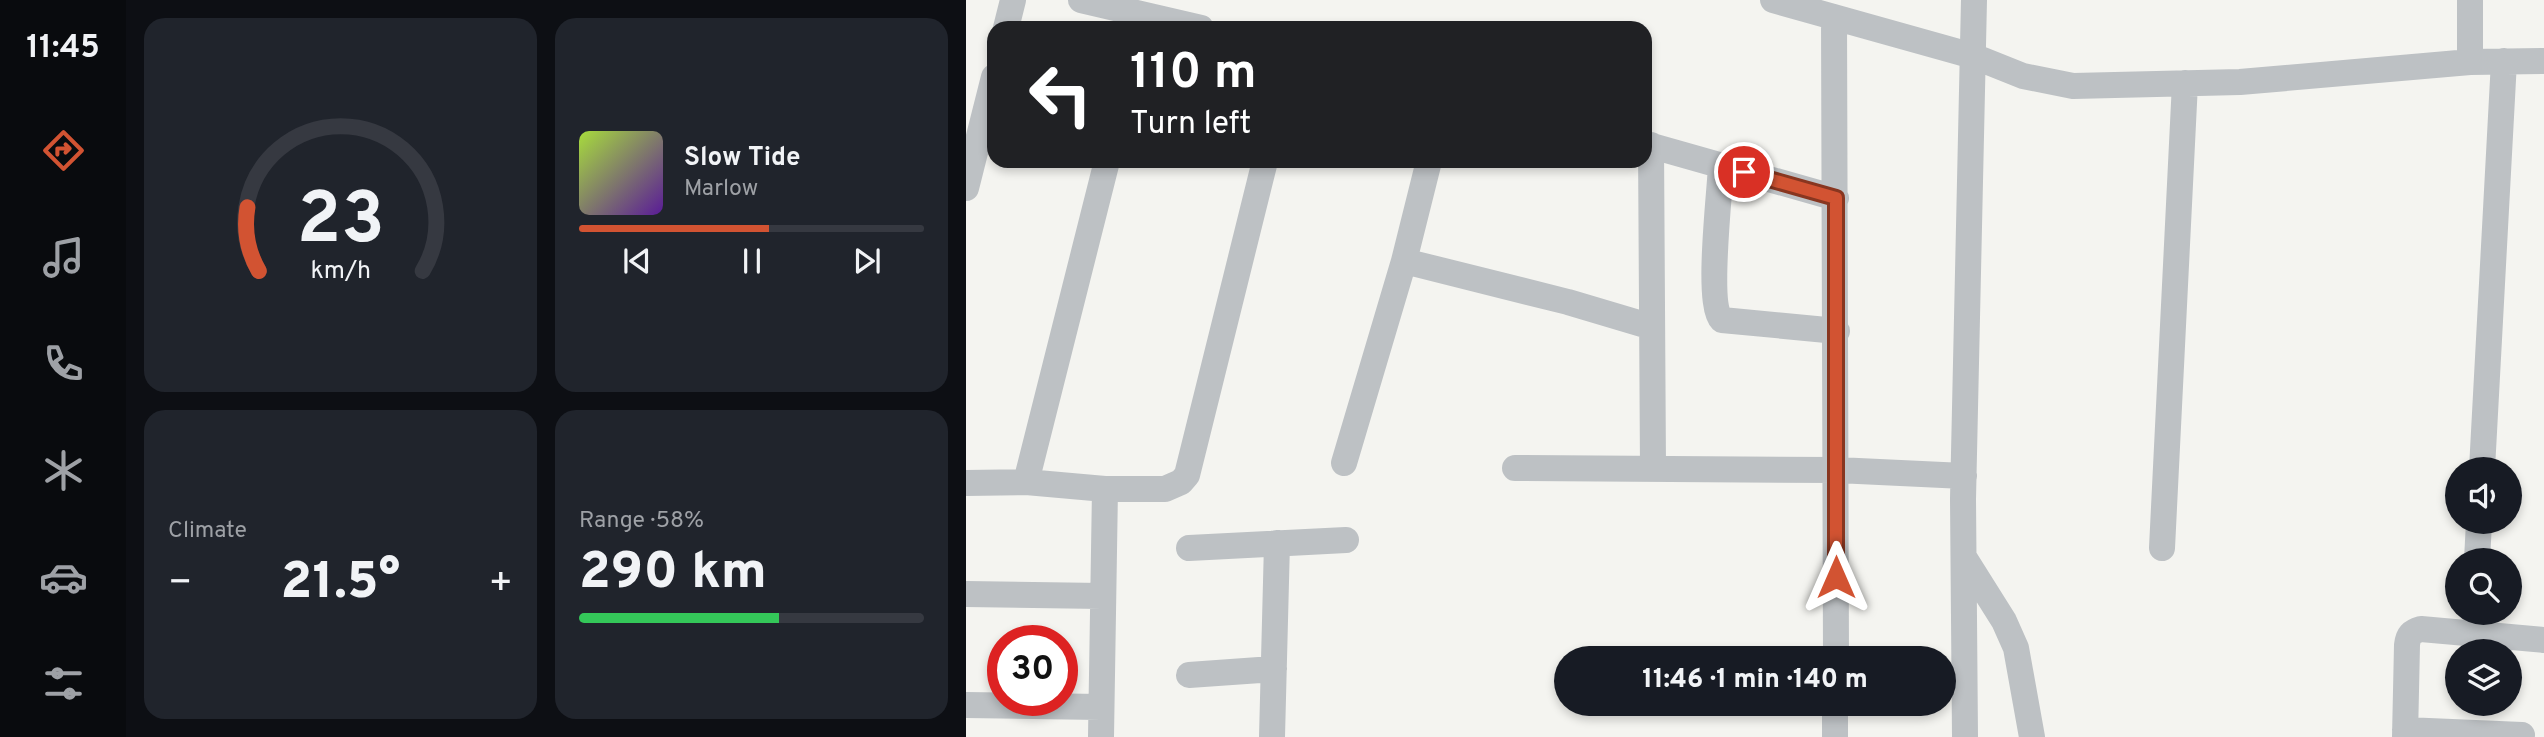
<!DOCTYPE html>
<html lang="en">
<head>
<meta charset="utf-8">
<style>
  :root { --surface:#171b24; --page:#20242c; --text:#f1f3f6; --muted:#9ea1a6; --line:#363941; --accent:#d25332 }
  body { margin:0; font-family:Overpass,sans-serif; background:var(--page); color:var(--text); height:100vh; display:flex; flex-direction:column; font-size:26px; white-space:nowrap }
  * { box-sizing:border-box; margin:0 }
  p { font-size:23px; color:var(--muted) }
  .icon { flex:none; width:38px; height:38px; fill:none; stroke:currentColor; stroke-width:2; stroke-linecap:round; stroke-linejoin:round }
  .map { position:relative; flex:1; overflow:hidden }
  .side { display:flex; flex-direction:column; gap:18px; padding:18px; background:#0d0f14; width:840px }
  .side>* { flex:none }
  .banner { position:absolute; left:21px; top:21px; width:665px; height:147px; border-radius:21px; box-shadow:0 4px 10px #0003; background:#202124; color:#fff; overflow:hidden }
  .buttons { position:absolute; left:1479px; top:457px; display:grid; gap:14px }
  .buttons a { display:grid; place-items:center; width:77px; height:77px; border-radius:50%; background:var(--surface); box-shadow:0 4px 10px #0003; font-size:35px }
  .speed { position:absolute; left:21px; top:625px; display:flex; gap:14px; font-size:35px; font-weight:700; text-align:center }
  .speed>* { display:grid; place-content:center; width:91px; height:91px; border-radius:50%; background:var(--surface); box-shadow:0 4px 10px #0003; line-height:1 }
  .speed .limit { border:10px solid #d22; background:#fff; color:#111 }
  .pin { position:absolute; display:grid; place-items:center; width:60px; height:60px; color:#fff; margin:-30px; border:4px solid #fff; border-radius:50%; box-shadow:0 2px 7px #0007 }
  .me { position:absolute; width:77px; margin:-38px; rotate:0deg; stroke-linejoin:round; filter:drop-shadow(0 0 5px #0008) }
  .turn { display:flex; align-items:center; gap:24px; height:147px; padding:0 28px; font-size:32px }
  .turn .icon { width:91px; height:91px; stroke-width:2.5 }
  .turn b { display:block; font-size:49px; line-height:60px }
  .big { font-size:52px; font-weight:800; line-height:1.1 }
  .side .tile { flex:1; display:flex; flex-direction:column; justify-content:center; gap:10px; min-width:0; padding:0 24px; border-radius:21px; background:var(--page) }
  .side .dial { align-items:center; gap:0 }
  .dial svg { height:182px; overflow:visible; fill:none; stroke:var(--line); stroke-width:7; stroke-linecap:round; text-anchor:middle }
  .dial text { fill:var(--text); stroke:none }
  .song { display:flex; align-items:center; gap:21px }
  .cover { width:84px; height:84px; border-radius:10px; background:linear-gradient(135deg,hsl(80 70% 55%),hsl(270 70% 35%)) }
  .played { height:7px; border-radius:4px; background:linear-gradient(90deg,var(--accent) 55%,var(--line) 55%) }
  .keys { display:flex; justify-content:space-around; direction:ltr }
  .heat { display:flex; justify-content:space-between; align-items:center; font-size:38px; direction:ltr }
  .charge { height:10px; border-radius:5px; background:linear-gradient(90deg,#34c759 58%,var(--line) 0) }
  .side .tiles { flex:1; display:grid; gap:18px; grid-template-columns:repeat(2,1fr) }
  .trip { position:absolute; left:588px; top:646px; width:402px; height:70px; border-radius:35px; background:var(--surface); box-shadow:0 4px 10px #0003; font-weight:800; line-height:70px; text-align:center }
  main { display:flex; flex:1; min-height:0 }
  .dock { display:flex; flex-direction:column; width:126px; justify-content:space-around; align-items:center; background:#090b0e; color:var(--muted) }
  .dock .icon { width:49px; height:49px }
  .dock .current { color:var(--accent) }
  .dock b { font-size:32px; color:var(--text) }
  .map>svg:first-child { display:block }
</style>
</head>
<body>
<main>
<nav class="dock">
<b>11:45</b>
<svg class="icon current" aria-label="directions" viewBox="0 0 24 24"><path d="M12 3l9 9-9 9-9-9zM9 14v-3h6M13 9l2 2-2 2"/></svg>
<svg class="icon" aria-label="music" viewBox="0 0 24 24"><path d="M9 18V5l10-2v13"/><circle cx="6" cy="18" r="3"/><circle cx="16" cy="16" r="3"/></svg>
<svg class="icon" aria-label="phone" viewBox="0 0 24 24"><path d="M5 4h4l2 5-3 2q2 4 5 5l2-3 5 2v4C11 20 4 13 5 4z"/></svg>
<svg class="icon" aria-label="climate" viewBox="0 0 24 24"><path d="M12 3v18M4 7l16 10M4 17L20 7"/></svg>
<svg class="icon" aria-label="car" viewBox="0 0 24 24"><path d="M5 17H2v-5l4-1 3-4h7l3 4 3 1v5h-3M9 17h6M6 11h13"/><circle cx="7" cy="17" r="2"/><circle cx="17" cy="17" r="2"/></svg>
<svg class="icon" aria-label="filters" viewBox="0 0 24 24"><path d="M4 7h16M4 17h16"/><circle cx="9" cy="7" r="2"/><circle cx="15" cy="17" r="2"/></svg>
</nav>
<section class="side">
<div class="tiles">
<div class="tile dial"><svg viewBox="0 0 100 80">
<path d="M14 69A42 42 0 1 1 86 69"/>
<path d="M14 69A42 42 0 0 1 9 41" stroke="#d25332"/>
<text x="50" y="56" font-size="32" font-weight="700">23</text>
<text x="50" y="72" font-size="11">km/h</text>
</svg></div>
<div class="tile">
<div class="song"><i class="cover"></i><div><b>Slow Tide</b><p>Marlow</p></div></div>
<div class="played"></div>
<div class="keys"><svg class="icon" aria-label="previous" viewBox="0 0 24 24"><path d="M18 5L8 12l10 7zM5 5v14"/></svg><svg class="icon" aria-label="pause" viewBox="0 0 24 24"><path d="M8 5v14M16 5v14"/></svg><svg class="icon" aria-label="next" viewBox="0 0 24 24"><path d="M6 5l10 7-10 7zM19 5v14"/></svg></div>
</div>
<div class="tile"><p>Climate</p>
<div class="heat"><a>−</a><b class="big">21.5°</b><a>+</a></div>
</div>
<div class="tile"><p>Range · 58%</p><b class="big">290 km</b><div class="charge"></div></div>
</div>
</section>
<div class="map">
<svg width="1578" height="737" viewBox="0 0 1578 737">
  <rect width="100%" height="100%" fill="#f4f4f0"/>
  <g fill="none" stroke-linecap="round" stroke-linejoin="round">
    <path stroke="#bdc1c4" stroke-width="26" d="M115,0L235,28
      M807,0L1007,56L1057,76L1107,86L1274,82L1504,62L1578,61
      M1504,0V62
      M868,17L870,658
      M40,28L47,0
      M679,144L870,198
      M685,145L687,467
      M755,165C754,193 740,304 756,320L871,331
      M0,188L28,77
      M438,261L602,302L686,327
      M378,463L438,261L463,161
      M549,468L871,470L998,476
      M1516,469L1538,61
      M60,482L141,161
      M0,483L60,482L139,489H199L215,482L221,475L299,161
      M223,548L380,540
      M1196,548L1219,83
      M999,559L1038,621L1050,648L1066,737
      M1511,560L1513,522
      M0,594L136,596
      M223,675L308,669
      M0,705L135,707
      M1439,730L1556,735
      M135,737L139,489
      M306,737L311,543
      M869,737V704
      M999,737L997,499L1008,0
      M1439,737L1441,645C1442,635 1445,632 1455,629L1578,640"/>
  </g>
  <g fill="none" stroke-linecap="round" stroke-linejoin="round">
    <defs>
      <path id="route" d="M778,172L870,198V577"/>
    </defs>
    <use href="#route" stroke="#883620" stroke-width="18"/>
    <use href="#route" stroke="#d25332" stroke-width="12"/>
  </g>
</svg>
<div class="buttons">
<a><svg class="icon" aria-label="sound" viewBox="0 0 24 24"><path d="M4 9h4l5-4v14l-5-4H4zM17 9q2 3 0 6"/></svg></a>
<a><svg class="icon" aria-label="search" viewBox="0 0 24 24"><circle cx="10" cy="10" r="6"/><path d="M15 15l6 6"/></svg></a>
<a><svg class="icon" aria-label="layers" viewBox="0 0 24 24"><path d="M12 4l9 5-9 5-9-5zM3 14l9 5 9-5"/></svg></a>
</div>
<div class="speed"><div class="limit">30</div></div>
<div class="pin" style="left:778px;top:172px;background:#d93025"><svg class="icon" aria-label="arrive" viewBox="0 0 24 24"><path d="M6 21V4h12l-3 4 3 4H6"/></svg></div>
<svg class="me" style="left:870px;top:577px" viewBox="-20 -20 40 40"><path d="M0-17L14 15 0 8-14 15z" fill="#d25332" stroke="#fff" stroke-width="4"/></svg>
<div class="trip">11:46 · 1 min · 140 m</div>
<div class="banner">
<div class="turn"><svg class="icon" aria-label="left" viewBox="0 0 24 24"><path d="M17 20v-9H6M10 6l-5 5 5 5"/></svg><div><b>110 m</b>Turn left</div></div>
</div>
</div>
</main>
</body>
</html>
